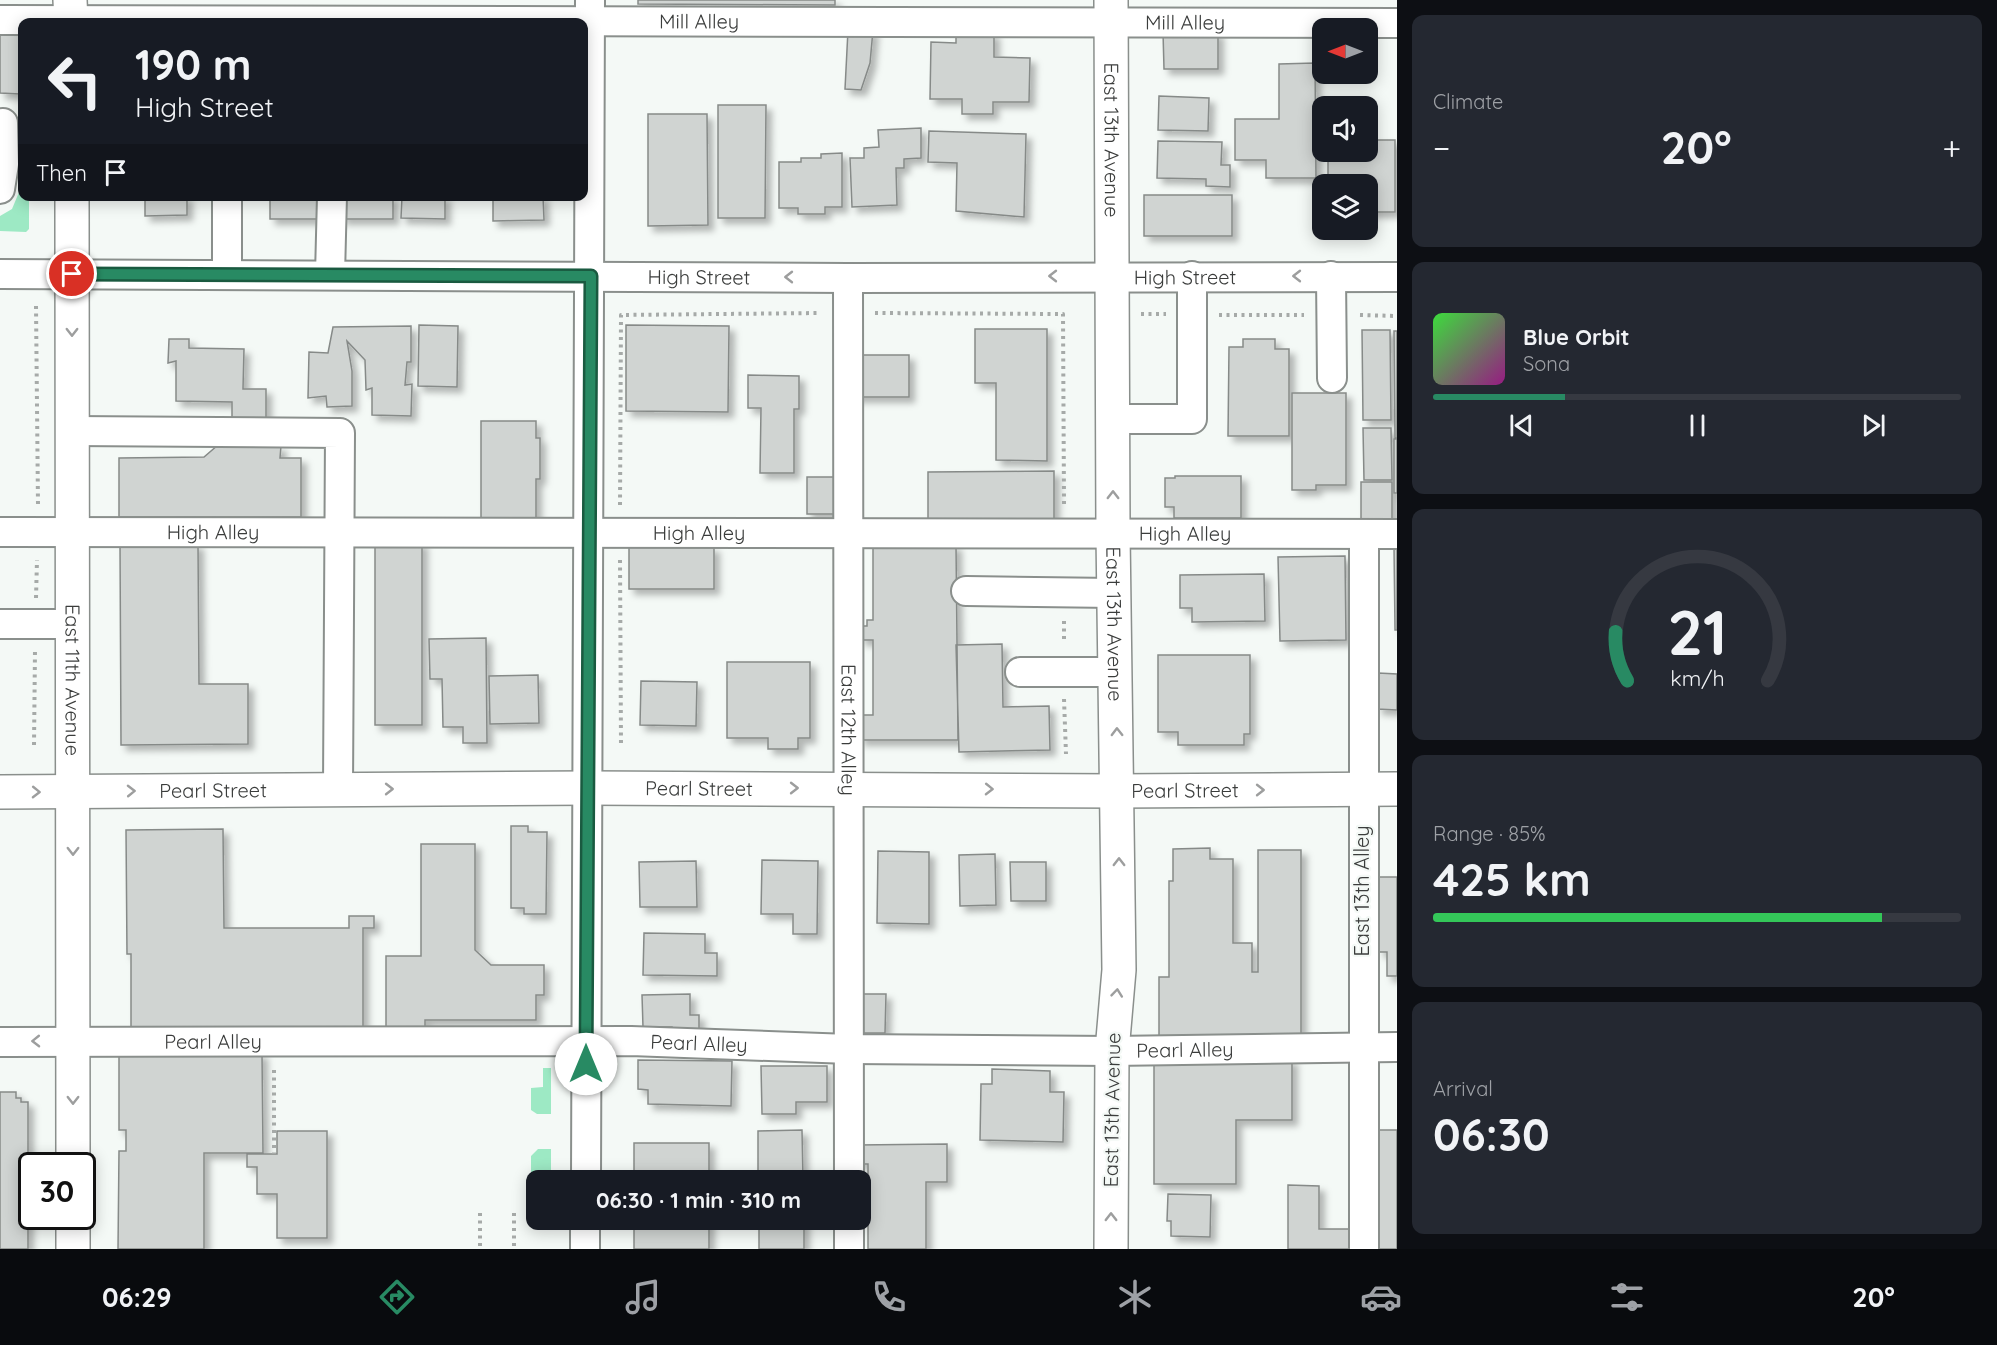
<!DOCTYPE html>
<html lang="en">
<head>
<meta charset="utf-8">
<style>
  :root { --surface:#171b24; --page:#242831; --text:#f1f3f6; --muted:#9ea1a6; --line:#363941; --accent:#288a63 }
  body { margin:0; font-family:Quicksand,sans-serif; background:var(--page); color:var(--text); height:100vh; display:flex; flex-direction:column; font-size:22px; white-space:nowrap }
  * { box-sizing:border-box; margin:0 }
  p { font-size:20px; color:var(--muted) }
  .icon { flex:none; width:33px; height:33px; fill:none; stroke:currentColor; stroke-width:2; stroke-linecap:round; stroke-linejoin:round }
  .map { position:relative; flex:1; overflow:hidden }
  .side { display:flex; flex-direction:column; gap:15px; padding:15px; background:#0d0f14; width:600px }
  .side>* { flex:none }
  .guide { position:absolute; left:18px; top:18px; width:570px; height:183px; border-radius:12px; box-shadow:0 3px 15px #0003; background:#171b24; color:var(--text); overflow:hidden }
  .needle { width:39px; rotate:270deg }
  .tools { position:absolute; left:1312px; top:18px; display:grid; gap:12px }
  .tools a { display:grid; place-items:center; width:66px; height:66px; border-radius:12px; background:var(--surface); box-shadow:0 3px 15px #0003; font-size:30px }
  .speed { position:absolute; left:18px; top:1152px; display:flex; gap:12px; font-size:30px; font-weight:700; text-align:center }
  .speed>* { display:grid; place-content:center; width:78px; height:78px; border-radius:50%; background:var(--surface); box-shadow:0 3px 15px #0003; line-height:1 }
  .speed .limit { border:3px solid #111; border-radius:9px; background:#fff; color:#111 }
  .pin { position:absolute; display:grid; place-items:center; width:51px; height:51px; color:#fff; margin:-26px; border:3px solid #fff; border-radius:50%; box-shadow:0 2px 6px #0007 }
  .me { position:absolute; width:66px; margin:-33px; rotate:0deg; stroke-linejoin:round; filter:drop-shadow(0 0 4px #0008) }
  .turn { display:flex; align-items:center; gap:21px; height:126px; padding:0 18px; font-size:27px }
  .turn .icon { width:78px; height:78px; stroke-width:2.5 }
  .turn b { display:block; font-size:42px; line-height:51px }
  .then { display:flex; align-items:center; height:57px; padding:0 18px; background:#0003; gap:12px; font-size:22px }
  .big { font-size:45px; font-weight:800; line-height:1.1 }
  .side .card { flex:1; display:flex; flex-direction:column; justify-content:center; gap:9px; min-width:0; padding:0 21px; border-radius:12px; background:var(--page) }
  .side .dial { align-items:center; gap:0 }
  .dial svg { height:156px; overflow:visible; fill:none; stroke:var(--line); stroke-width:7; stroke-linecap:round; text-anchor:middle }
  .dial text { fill:var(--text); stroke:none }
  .song { display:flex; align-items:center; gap:18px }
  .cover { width:72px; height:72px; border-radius:9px; background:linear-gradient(135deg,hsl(120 70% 55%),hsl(310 70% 35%)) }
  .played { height:6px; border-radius:3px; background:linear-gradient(90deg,var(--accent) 25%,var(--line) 25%) }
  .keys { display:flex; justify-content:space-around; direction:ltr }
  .heat { display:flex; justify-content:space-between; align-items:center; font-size:33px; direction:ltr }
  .charge { height:9px; border-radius:4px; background:linear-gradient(90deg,#34c759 85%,var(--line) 0) }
  .trip { position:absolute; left:526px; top:1170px; width:345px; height:60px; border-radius:12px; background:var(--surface); box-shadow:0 3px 15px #0003; font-weight:800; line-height:60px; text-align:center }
  .tab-bar { display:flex; height:96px; justify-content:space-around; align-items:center; background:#090b0e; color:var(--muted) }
  .tab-bar .icon { width:42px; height:42px }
  .tab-bar .selected { color:var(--accent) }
  .tab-bar b { font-size:27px; color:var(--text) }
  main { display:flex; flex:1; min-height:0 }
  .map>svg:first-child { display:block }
</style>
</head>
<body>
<main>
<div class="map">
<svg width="1397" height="1249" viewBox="0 0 1397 1249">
  <defs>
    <filter id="shadow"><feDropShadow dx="5.5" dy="5.5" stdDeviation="3" flood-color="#0004"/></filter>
  </defs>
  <rect width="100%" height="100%" fill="#f4f9f6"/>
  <path fill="#9de9c4" d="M22,185V196L29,197V229L26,232L0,231V216L12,209Z
    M543,1068H551V1114H537L531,1110V1088L543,1087Z
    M538,1149H551V1180H537V1195L531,1189V1156Z"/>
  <path fill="#d0d4d2" stroke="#868a88" stroke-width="1.5" filter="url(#shadow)" d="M638,0H835V5L638,4Z
    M0,28H20V94L0,93Z
    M848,30H873L870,63L861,90L845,89Z
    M956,32L994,33V57L1030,58L1029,102H993V114H962V99H930L931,42L956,43Z
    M1163,32H1218V69H1164Z
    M1315,63L1316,178H1266V160H1235V119H1279V64Z
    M1159,96L1209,98L1208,131L1158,130Z
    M718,105H766L765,218H718Z
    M648,114H707L708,225L648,226Z
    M921,128V158L904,159V168H896L897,205L852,207L850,158H864V148L879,147L878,130Z
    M929,131L1026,134L1024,217L956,211L957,163L928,162Z
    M1368,140H1395V212H1368V184H1328V152H1368Z
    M1158,141L1222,142L1221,165H1230V187L1206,186V179L1157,178Z
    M842,153V207H825V214H798V208H779V162H801V158H821V154Z
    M1144,195H1232V236H1144Z
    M145,196H187V215L145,216Z
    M270,196H325V219H270Z
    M341,196H393V219H341Z
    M402,196H445V219L401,218Z
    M493,196H543L544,220L493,221Z
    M419,325L458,326L457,387L418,386Z
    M626,325L729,326L728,412L626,411Z
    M411,326V362H407L405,385L412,384L411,416L372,415V388L366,390L365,360L347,341L352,371V406L327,407L326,396L308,398L309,352L328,353L333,327Z
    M975,329H1047V461L996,460V383H975Z
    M1362,330H1390L1391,420H1363Z
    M1394,331H1397V438H1395Z
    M169,339H189V348L244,349L243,389H266V424L232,423V402L176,401V361L168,363Z
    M1243,339H1275V349H1289V436H1228L1229,347H1243Z
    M853,355H909V397H854Z
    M748,375L799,376V409H794V473H760L761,408H748Z
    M1292,393H1346V485H1316V490H1292Z
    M481,421H536V438H540V479H536V518H481Z
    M1363,428H1391L1392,480H1364Z
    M1394,439H1397V493H1394Z
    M218,445L281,446L280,458H301V517H119V458L204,457Z
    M1054,471V522L928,523V472Z
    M1175,476H1241V518H1174V507H1165V478H1175Z
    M807,477H835L834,514H807Z
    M1361,482H1392V520H1361Z
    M375,542H422V725H375Z
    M120,544H198L199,684H248V744L121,745Z
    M873,545H956L958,740H859V715H873V640H860V626H867V620H873Z
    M629,547H714V589H629Z
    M1394,547H1397V630H1395Z
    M1345,556L1346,640L1280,641L1278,557Z
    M1264,574L1265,621L1192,622V608H1180V575Z
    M486,638L487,743H463V727H443L442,679H430L429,639Z
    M1002,644L1003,707L1049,706L1050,750L959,752L956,645Z
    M1158,655H1250V734H1244V745H1178V732H1158Z
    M727,662H810V738H798V749H768V738H727Z
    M1378,673L1397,674V710L1377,709Z
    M538,675L539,723L490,724L489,676Z
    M641,681L697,682L696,726L640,725Z
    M511,826H528V832H547L546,914H524V908H511Z
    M223,829L224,928H349V916H374V928H363V1030L131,1031V954H127L126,830Z
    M421,844H475V950L491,965H544V995H536V1020H425V1029H386V956H421Z
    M1210,848V859H1233V943H1252V972H1258V850H1301V1040H1159V977H1169V881H1173V849Z
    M878,851L929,852V924L877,923Z
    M995,854L996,905L960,906L959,855Z
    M762,860L818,861L817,934H793V914H761Z
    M696,861L697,907H640L639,862Z
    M1010,862H1046V901H1011Z
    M1379,877H1397V976H1387V952H1379Z
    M644,933L705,934V953H717V976L643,975Z
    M690,994V1015H699V1037L673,1038L672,1027H643L642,995Z
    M853,994H886L885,1033H853Z
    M119,1052L262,1053L263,1153H204V1249H118L119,1151H126V1130H119Z
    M1154,1059H1292V1120H1236V1184H1154Z
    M638,1060L732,1061L731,1106L648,1104V1090L638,1089Z
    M761,1066H827V1102H796V1114H762Z
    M992,1069L1050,1071V1092H1064L1063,1142L980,1140L981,1084H992Z
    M0,1092H16V1098H21V1102H28V1249H0Z
    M802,1130L803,1180H758V1131Z
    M1369,1130H1397V1249H1369Z
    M277,1131H327V1238H277V1194H257V1167H247V1154H277Z
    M634,1143H709V1180H634Z
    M947,1144V1182H926V1249H868V1164H857V1145Z
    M1288,1185L1319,1186V1229H1349V1249H1288Z
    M1168,1194L1211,1195L1210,1237L1171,1236V1221H1167Z
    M634,1220H709V1249H634Z
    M759,1220H804V1249H759Z"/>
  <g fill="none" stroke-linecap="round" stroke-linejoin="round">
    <defs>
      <g id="minor">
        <path id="s1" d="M0,20L1397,23"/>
        <path d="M0,189L4,164L3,123"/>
        <path id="s2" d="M0,274L848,278L1397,277"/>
        <path d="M227,274V196"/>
        <path d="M330,275L332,196"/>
        <path d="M1331,276L1332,378"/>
        <path id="s3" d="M848,278L849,1180"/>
        <path d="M1112,419H1192V276"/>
        <path d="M72,431L340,433L338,789"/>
        <path id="s4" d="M0,532L1397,534"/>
        <path d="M1364,534V1249"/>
        <path d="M966,591L1114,593"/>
        <path d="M0,624H72"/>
        <path d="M1020,672H1116"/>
        <path id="s5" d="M0,1042L631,1041L849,1049L1112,1051L1397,1047"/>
        <path d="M586,1180L590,0"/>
        <path d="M585,1249V1220"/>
        <path d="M849,1249V1220"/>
      </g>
      <g id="major">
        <path d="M70,0L71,22"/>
        <path id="s6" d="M1111,0L1113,534L1119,970L1112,1051L1111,1249"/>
        <path id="s7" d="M72,196L73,1166"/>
        <path id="s8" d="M0,792L589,788L1117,791L1397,789"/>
        <path d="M73,1216V1249"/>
      </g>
    </defs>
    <use href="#minor" stroke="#8a8f8c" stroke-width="32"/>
    <use href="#major" stroke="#8a8f8c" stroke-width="36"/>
    <path stroke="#a6aaa8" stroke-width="4" stroke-dasharray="3 4.5" stroke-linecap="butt" d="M36,306L38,505
      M875,313L1063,314L1064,505
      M1141,314H1166
      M1219,315H1304
      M1360,315L1397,316
      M620,505L621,315L819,313
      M620,560L621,745
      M36,598L37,560
      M1064,621V643
      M1064,699L1066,754
      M34,745L35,650
      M274,1070V1154
      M480,1213V1249
      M514,1213V1249"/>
    <use href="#minor" stroke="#fff" stroke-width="28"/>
    <use href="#major" stroke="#fff" stroke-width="33"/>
  </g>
  <defs><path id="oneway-chevron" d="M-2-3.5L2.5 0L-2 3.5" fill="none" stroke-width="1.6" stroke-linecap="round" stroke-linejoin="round" transform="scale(1.5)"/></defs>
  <g stroke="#9d9e9e">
    <use href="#oneway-chevron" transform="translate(1053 276) rotate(180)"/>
    <use href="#oneway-chevron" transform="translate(1297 276) rotate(-180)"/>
    <use href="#oneway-chevron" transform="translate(789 277) rotate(-180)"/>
    <use href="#oneway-chevron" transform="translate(72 332) rotate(90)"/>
    <use href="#oneway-chevron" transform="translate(1113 495) rotate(-90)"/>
    <use href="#oneway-chevron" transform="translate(1117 732) rotate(-91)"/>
    <use href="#oneway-chevron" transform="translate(794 788)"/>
    <use href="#oneway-chevron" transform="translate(389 789)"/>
    <use href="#oneway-chevron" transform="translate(989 789) rotate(1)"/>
    <use href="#oneway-chevron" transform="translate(1260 790)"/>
    <use href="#oneway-chevron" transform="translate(131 791) rotate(-1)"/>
    <use href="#oneway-chevron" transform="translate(36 792) rotate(1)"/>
    <use href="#oneway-chevron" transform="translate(73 851) rotate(90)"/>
    <use href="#oneway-chevron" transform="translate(1119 862) rotate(-90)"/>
    <use href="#oneway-chevron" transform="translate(1117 993) rotate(-84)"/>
    <use href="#oneway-chevron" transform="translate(36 1041) rotate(179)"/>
    <use href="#oneway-chevron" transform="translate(73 1100) rotate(90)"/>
    <use href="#oneway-chevron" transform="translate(1111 1217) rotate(-90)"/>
  </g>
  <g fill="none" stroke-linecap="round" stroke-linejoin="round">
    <defs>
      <path id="route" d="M72,274L591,276L586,1064"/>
    </defs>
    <use href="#route" stroke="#1a5a40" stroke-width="15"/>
    <use href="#route" stroke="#288a63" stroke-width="10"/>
  </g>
  <g text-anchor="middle" stroke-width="4.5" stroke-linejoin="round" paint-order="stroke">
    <g font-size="20" fill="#3b3d3c" stroke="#f4f9f6">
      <text dy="7" stroke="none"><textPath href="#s1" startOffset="699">Mill Alley</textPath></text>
      <text dy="7" stroke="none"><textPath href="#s1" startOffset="1185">Mill Alley</textPath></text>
      <text dy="7" stroke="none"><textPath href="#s6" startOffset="140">East 13th Avenue</textPath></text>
      <text dy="7" stroke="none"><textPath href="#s2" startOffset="1185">High Street</textPath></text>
      <text dy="7" stroke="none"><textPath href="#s2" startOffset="699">High Street</textPath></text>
      <text dy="7" stroke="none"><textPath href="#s4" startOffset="213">High Alley</textPath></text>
      <text dy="7" stroke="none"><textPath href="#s4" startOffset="699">High Alley</textPath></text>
      <text dy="7" stroke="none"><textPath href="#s4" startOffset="1185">High Alley</textPath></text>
      <text dy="7" stroke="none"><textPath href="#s6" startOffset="624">East 13th Avenue</textPath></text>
      <text dy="7" stroke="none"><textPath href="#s7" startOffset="484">East 11th Avenue</textPath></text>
      <text dy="7" stroke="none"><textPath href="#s3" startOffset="452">East 12th Alley</textPath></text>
      <text dy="7" stroke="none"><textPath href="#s8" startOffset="699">Pearl Street</textPath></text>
      <text dy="7" stroke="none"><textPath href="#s8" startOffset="213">Pearl Street</textPath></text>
      <text dy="7" stroke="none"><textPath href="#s8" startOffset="1185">Pearl Street</textPath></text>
      <text transform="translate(1362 891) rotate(-90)" y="7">East 13th Alley</text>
      <text dy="7" stroke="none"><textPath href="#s5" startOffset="213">Pearl Alley</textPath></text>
      <text dy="7" stroke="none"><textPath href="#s5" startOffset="699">Pearl Alley</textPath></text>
      <text dy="7" stroke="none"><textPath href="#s5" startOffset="1185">Pearl Alley</textPath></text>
      <text transform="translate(1112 1110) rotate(-89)" y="7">East 13th Avenue</text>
    </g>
  </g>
</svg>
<div class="tools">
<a><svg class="needle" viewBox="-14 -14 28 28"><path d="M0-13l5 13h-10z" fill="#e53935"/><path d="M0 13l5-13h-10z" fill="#9ea1a6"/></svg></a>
<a><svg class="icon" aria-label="sound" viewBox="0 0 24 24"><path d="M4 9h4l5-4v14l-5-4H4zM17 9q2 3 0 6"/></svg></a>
<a><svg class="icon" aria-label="layers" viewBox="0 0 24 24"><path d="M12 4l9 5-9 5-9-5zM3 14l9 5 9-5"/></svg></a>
</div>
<div class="speed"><div class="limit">30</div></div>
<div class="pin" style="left:72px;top:274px;background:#d93025"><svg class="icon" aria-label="arrive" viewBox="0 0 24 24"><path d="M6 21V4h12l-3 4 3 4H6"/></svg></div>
<svg class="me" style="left:586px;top:1064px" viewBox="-20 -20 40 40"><circle r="19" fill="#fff"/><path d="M0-13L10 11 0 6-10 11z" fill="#288a63"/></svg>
<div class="trip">06:30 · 1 min · 310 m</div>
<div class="guide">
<div class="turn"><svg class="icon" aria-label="left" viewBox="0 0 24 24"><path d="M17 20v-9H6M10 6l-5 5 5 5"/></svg><div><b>190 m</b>High Street</div></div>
<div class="then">Then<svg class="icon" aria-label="arrive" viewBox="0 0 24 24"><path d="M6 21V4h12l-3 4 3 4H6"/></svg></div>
</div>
</div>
<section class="side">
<div class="card"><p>Climate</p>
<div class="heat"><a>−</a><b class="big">20°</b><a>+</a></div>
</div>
<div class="card">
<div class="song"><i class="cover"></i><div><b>Blue Orbit</b><p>Sona</p></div></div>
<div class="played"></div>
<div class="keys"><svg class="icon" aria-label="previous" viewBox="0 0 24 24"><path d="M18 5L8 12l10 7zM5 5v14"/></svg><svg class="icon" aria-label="pause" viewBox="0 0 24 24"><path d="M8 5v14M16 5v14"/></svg><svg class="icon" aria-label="next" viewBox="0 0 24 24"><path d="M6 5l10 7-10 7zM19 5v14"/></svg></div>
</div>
<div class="card dial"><svg viewBox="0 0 100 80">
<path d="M14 69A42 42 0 1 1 86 69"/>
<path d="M14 69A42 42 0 0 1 8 44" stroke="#288a63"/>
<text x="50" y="56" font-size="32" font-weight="700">21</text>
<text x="50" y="72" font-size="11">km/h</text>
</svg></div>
<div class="card"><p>Range · 85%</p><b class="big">425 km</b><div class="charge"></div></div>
<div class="card"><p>Arrival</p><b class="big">06:30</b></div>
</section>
</main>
<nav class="tab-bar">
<b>06:29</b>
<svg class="icon selected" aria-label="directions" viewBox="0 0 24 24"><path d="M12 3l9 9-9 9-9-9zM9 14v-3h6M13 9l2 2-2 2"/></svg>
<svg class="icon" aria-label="music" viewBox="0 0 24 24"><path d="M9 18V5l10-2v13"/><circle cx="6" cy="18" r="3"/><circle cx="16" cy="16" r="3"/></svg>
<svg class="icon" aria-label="phone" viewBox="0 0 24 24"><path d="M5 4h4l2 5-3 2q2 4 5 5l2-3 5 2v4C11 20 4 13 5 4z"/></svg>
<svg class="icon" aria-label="climate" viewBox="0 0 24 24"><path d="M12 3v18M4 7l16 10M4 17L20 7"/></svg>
<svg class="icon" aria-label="car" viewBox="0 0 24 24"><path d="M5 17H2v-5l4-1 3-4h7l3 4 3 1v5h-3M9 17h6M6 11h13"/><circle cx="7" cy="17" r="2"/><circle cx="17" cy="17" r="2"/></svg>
<svg class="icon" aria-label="filters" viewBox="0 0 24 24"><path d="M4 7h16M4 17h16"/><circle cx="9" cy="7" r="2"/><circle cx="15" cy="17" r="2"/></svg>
<b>20°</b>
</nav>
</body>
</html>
